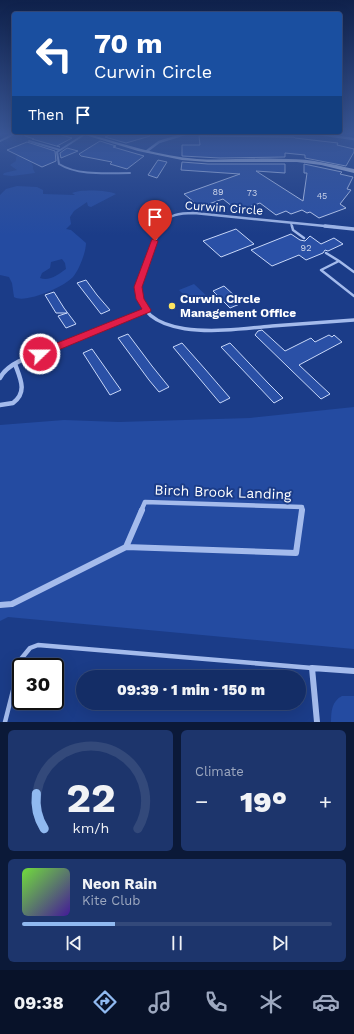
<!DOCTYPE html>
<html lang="en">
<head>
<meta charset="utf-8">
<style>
  :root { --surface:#142d66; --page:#1d356c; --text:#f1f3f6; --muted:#9da8bf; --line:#33497a; --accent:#90b9f0 }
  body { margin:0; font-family:"Work Sans",sans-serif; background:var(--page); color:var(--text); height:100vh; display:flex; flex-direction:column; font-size:15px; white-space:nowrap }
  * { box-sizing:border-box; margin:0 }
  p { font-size:13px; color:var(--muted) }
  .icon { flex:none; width:22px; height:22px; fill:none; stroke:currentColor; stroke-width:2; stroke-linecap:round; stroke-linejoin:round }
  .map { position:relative; height:722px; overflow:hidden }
  .details { display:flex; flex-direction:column; gap:8px; padding:8px; background:#0b1938; flex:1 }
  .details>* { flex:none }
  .banner { position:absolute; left:12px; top:12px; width:330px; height:122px; border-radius:4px; box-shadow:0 4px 16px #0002,0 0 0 1px var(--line); background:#1a4fa0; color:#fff; overflow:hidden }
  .speed { position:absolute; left:12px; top:658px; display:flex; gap:8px; font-size:20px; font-weight:700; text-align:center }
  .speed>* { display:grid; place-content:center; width:52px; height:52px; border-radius:50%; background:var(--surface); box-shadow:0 4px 16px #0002,0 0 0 1px var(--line); line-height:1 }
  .speed .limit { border:2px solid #111; border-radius:6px; background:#fff; color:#111 }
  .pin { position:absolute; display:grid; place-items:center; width:34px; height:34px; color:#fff; margin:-41px -17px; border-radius:50% 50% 50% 0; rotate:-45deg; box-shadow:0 0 4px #0007 }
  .pin .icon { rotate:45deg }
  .me { position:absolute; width:44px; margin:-22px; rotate:68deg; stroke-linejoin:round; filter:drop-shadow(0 0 3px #0008) }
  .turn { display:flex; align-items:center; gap:14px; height:84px; padding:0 16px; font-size:18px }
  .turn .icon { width:52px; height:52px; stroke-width:2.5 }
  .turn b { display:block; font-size:28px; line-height:34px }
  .then { display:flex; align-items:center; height:38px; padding:0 16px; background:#0003; gap:8px; font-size:15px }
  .big { font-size:30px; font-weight:800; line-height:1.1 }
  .details .card { flex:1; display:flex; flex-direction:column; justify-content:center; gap:6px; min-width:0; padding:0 14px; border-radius:6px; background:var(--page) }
  .details .dial { align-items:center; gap:0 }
  .dial svg { height:104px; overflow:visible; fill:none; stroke:var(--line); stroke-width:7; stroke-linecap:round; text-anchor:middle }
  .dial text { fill:var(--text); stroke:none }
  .song { display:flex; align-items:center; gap:12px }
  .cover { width:48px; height:48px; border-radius:6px; background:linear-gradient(135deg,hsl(100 70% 55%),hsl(260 70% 35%)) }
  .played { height:4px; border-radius:2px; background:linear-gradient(90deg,var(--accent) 30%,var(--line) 30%) }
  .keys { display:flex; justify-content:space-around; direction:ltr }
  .heat { display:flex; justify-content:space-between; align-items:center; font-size:22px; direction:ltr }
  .details .tiles { flex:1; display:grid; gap:8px; grid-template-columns:1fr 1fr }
  .card:last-child { grid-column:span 2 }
  .trip { position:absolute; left:76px; top:670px; width:230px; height:40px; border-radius:20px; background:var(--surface); box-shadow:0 4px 16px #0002,0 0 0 1px var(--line); font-weight:800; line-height:40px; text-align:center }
  .dock { display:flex; height:64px; justify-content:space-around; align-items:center; background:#081229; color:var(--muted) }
  .dock .icon { width:28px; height:28px }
  .dock .current { color:var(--accent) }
  .dock b { font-size:18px; color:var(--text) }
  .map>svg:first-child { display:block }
</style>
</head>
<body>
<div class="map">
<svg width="354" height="722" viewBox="0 0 354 722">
  <rect width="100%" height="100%" fill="#1b3c88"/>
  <path fill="#244ba1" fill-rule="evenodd" d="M18,155L30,160L33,166V169L35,173L12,176L3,175L4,173L17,170L10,165L16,161V157Z
    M17,186L37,187L43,190V194L75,195L72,193C80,189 109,190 116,194L91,207L88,206L87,202L74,211L70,217L71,224L66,229L71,230L86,243C86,252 79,270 73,277C64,287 25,304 14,297L12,283L9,277L0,275V195L6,189ZM62,259L65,263L66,269C59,274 49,282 40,278L42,273L50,268L51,262Z
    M194,284L210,299L194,305L179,290Z
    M354,407V649L8,617L0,621V425L64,420L119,422L250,418Z
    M342,696H354V722H331C331,711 332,701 342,696Z"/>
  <path fill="#2a50a6" stroke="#c9d8f9" d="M25,134H58L72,138L57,146L60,147L32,139H34L25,136Z
    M112,134H149L150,136L126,143L105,137Z
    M199,136L294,137L295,138L338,143L337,145L354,149V152L346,166L305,158V155L285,153V157L220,158L182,156V145H200Z
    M100,141L116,146L113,147L144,156L127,169L110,164L112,162L81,156L79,154Z
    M27,142L55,151L56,161L42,167L7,150Z
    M67,148L78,151L61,158L60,153Z
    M158,160L167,162L157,178L148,175Z
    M182,162L208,164H285V173L256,171L303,201L307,173H304V164L342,172L340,174L353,177L347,189L351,190L340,204L346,208L319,218L310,212L307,213L302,210L291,214L286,211L276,215L260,203L238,211L223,199L200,207L184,194L240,174L181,170Z
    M236,229L254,244L221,257L203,241Z
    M291,234L300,240L305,241L310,236L321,244L334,238L343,244L328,251L325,250L323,253L306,260L299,255L272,266L251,250Z
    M86,280L97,295L110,310L101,314L77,283Z
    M224,286L237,298L242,303L230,308L213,291Z
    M54,292L64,308L76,324L66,328L58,316L67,313H56L45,295Z
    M262,330L285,351L311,338L315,342L329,335L332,337L334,335L342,342L299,365L330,394L321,399L255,335L258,331Z
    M128,334L152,366L169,387L159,392L149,380L118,338Z
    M182,343L205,369L230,398L220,403L173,347Z
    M230,343L268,383L283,398L274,403L221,347Z
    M92,349L116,383L121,390L110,395L83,353Z"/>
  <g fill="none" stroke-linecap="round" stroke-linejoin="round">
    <path stroke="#a4bbec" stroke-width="2" d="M85,134L57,152L59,164C78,176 108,173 130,173
      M0,141L14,134
      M29,141L60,150
      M291,223L292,227"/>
    <path stroke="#a4bbec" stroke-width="2.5" d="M292,226L293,230L304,238
      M326,253L339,261
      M354,272L339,261L321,270L354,296"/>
    <path stroke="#a4bbec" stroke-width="4.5" d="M5,722L21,659L30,648L38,645L312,668"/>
    <path stroke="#a4bbec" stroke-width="2.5" d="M318,134L354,139
      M147,151L159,142L185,134
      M160,227C167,214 181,213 194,213L335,227"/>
    <path stroke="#a4bbec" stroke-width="3.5" d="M161,226C156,237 138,280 138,289C141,345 237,329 272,326C300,324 327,322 354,320
      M325,226L354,229
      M50,350L147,310"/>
    <path stroke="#a4bbec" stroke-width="4.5" d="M0,378C9,361 36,355 53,349
      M0,405L13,403C28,392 20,378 15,364
      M141,511L145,502L302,507V511"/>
    <path stroke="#a4bbec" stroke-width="6" d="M126,547L296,553L302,510
      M126,547L142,510
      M0,605L12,604L126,547
      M317,722L312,668L354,671"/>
    <path fill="#d0dcf9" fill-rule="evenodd" d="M82,134H88C124,144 160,156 197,159C227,161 258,157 288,159C311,159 332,164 354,169V173L321,165L297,162H208L182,160L138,151Z"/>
  </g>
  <linearGradient id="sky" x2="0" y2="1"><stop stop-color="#0f214b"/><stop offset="0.57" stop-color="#395696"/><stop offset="1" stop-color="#395696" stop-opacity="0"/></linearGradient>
  <rect width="354" height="235" fill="url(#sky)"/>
  <path fill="#e11d48" stroke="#92132f" d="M152,239L158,241L142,287L144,299L151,310L150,312L44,356H37L36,354L37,351L142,309L136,299L134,287Z"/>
  <circle fill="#fde561" stroke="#1b3c88" stroke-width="1.5" cx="172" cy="306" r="4"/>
  <g text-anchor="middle" stroke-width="4" stroke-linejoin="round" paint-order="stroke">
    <g font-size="9" fill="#cad3e9">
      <text x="218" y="195">89</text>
      <text x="252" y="196">73</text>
      <text x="322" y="199">45</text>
      <text x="306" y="251">92</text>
    </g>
    <g font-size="12" fill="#fff" stroke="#1b3c88">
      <text transform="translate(224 208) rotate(4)" y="4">Curwin Circle</text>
    </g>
    <g font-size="12" font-weight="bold" fill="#fff" stroke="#1b3c88" text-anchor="start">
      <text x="180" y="303">Curwin Circle<tspan x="180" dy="14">Management Office</tspan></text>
    </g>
    <g font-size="14" fill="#fff" stroke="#1b3c88">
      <text transform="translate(223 492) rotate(2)" y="5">Birch Brook Landing</text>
    </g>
  </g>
</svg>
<div class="speed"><div class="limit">30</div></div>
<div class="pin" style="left:155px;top:241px;background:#d93025"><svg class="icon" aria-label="arrive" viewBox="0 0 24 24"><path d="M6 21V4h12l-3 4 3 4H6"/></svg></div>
<svg class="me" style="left:40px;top:354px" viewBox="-20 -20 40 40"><circle r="17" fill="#e11d48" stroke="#fff" stroke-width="3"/><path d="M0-11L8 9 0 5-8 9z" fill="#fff"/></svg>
<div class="trip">09:39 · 1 min · 150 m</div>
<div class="banner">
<div class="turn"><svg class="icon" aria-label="left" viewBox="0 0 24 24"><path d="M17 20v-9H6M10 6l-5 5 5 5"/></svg><div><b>70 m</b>Curwin Circle</div></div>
<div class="then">Then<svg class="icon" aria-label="arrive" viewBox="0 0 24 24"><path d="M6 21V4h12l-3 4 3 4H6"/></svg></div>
</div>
</div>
<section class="details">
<div class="tiles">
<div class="card dial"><svg viewBox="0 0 100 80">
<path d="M14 69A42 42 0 1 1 86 69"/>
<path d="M14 69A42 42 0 0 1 8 42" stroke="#90b9f0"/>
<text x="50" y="56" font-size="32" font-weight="700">22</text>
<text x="50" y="72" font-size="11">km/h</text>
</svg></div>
<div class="card"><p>Climate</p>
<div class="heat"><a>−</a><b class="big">19°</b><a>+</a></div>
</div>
<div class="card">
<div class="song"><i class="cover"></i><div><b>Neon Rain</b><p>Kite Club</p></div></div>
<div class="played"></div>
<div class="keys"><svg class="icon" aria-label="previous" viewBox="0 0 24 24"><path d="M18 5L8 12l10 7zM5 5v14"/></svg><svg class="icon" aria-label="pause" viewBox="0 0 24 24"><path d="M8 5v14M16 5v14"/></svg><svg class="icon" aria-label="next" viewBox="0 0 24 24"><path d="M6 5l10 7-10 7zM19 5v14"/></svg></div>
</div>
</div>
</section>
<nav class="dock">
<b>09:38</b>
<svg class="icon current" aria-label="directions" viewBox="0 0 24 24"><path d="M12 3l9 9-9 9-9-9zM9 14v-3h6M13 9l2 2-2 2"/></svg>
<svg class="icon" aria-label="music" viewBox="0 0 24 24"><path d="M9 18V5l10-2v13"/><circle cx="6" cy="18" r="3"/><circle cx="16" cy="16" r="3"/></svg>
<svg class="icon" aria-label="phone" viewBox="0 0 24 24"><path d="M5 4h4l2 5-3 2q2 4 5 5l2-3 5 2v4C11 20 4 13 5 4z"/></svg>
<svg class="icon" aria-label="climate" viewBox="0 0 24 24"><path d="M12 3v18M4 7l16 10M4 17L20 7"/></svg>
<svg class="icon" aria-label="car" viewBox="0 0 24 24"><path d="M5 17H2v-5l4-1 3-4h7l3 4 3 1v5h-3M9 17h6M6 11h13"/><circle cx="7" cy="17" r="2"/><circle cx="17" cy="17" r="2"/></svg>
</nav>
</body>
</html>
